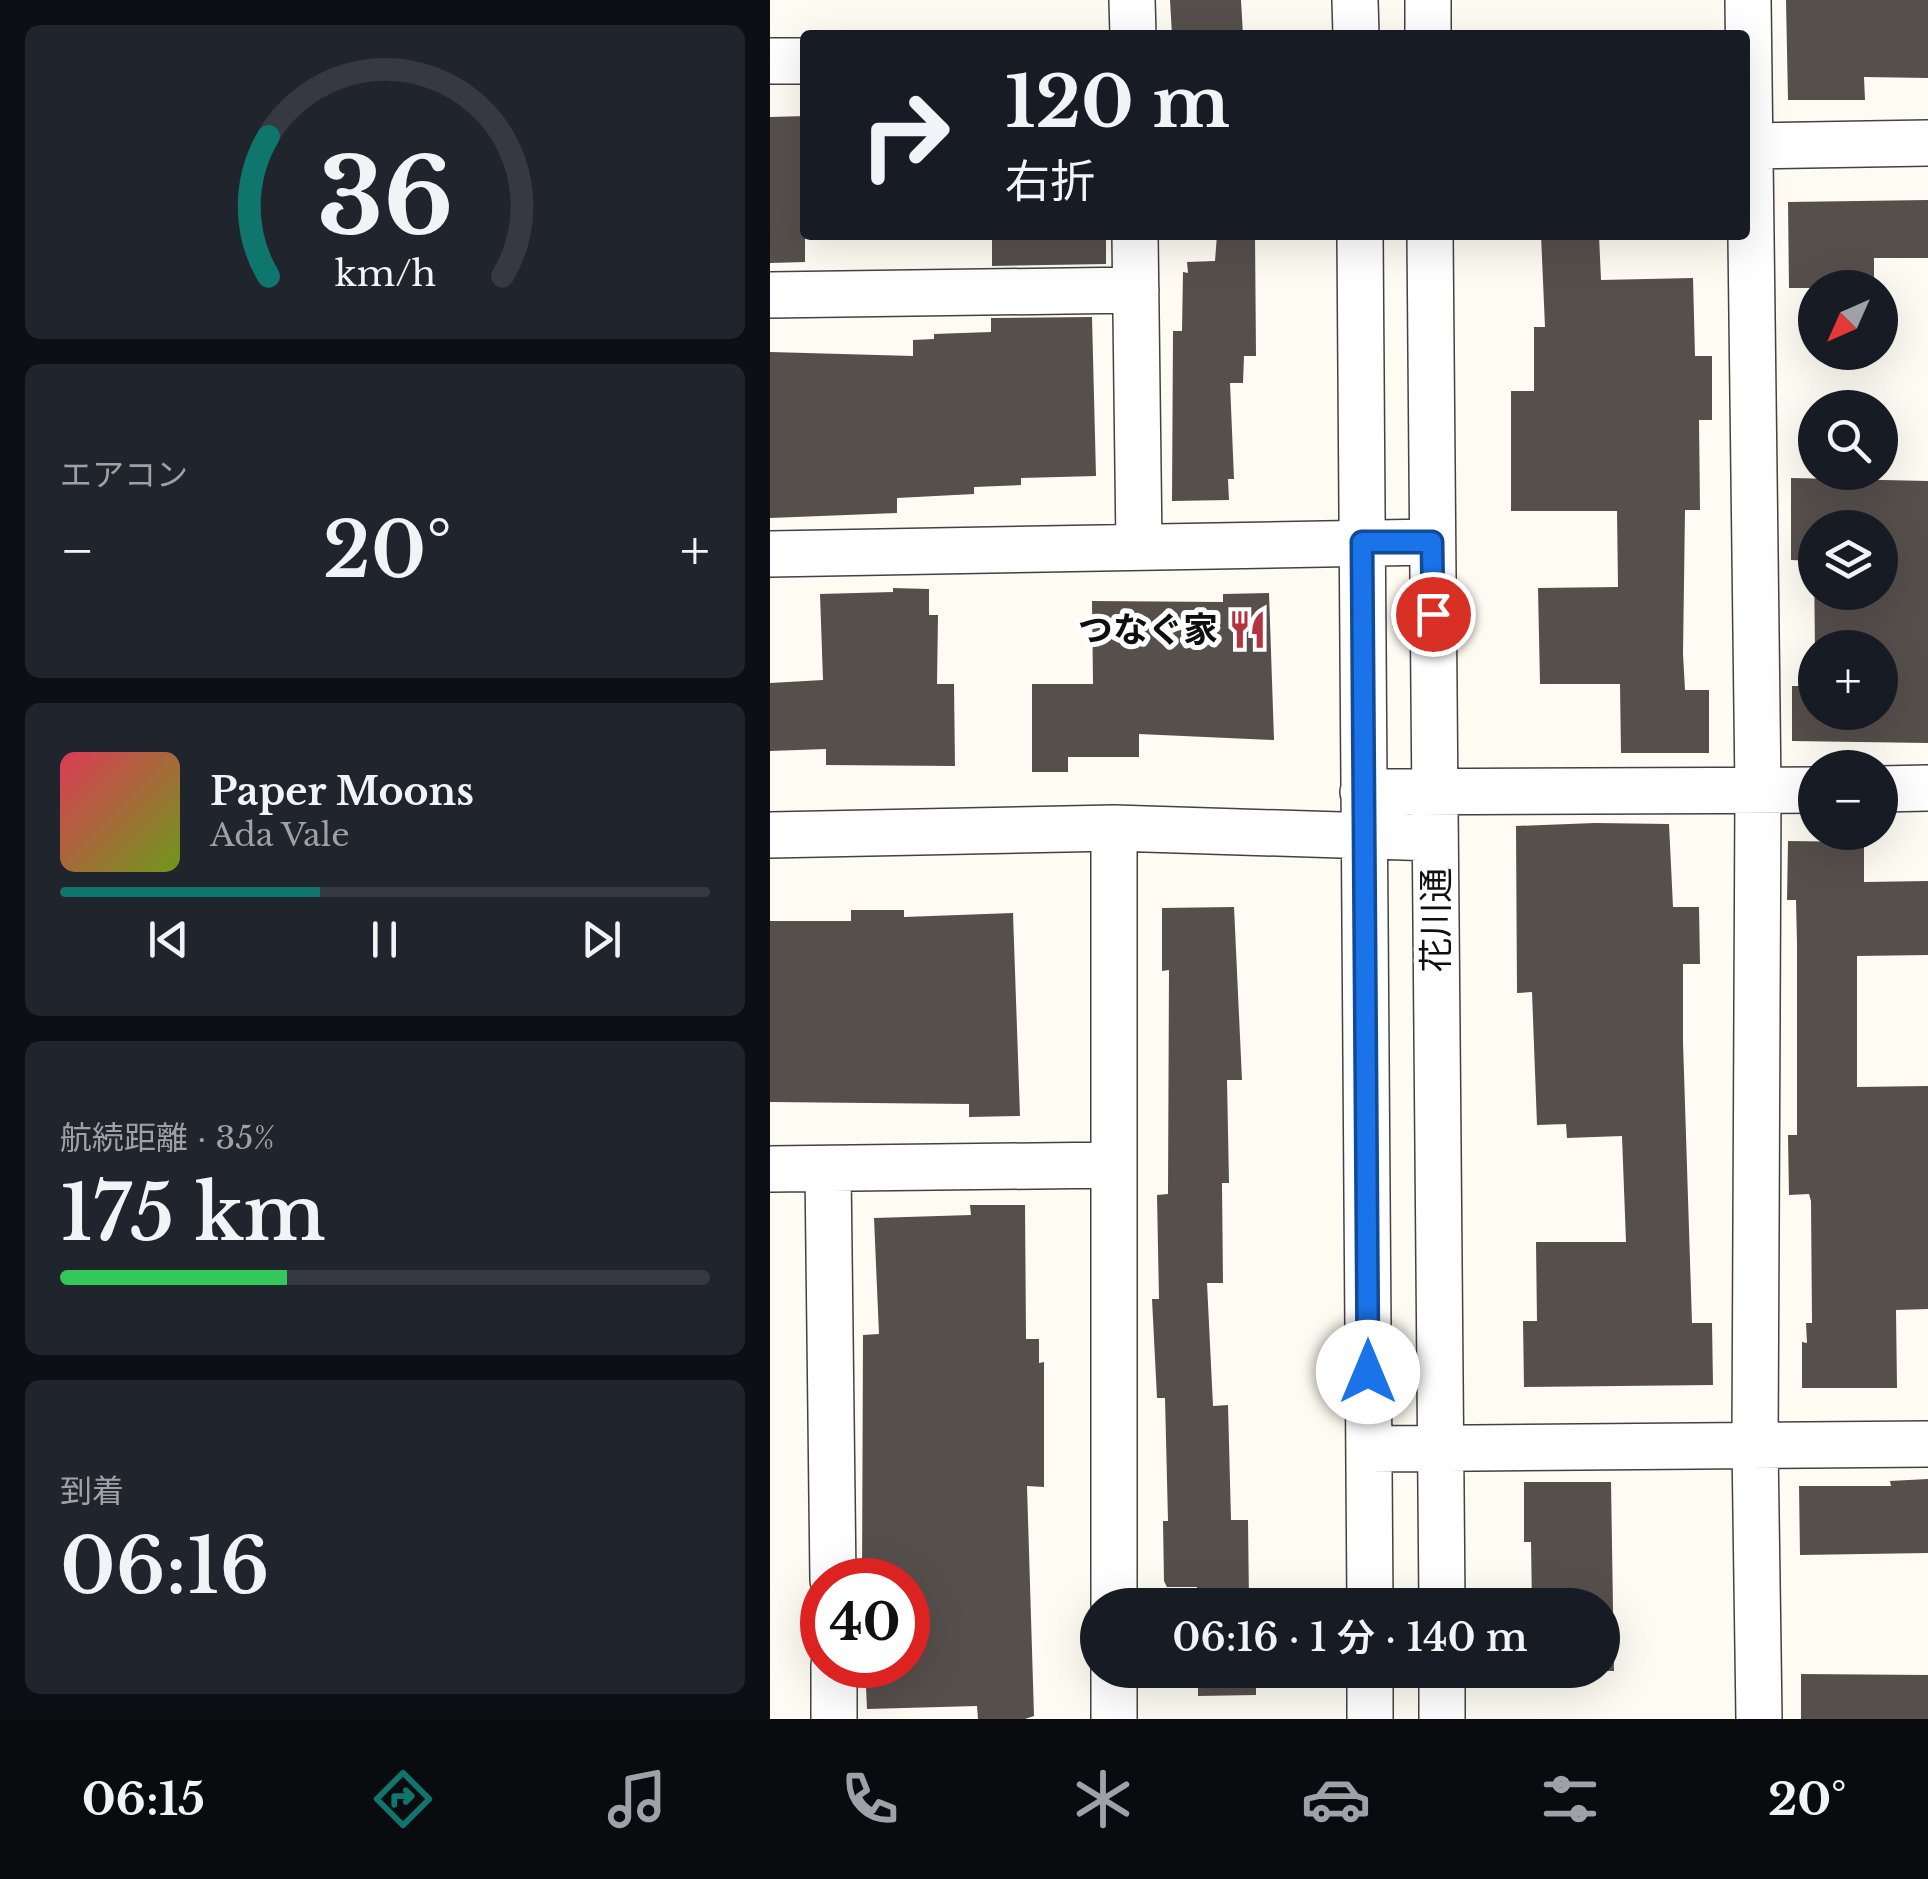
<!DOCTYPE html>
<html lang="ja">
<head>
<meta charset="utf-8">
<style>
  :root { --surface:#171b24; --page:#20242c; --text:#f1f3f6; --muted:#9ea1a6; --line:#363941; --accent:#0f766e }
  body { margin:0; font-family:"Libre Baskerville","Noto Sans JP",serif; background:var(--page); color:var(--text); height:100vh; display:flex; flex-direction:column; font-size:38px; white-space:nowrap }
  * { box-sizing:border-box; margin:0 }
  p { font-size:32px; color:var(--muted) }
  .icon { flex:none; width:55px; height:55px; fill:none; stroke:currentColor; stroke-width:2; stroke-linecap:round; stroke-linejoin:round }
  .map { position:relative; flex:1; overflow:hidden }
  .panel { display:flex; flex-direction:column; gap:25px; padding:25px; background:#0d0f14; width:770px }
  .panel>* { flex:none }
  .banner { position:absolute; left:30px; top:30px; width:950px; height:210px; border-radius:10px; box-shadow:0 10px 40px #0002; background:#171b24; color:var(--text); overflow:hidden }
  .needle { width:65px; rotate:225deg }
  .buttons { position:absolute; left:1028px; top:270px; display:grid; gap:20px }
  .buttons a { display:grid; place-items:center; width:100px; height:100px; border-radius:50%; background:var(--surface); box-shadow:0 10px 40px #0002; font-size:50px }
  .speed { position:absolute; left:30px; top:1558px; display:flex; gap:20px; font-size:50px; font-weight:700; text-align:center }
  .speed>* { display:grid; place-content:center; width:130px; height:130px; border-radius:50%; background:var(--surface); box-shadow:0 10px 40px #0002; line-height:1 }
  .speed .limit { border:15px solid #d22; background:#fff; color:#111 }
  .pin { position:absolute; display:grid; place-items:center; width:85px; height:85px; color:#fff; margin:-42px; border:5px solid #fff; border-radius:50%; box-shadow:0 2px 10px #0007 }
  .me { position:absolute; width:110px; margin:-55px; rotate:0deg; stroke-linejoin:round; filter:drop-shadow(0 0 8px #0008) }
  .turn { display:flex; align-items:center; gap:35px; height:210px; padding:0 40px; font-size:45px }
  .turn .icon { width:130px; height:130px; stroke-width:2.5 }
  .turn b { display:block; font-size:70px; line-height:85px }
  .big { font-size:75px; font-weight:600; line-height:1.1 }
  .panel .card { flex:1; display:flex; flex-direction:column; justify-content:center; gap:15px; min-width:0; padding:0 35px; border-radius:15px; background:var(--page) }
  .panel .dial { align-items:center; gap:0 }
  .dial svg { height:260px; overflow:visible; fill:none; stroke:var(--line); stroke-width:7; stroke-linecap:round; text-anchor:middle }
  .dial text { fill:var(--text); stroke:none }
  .song { display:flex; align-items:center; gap:30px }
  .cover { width:120px; height:120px; border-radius:15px; background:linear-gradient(135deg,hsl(350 70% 55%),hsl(80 70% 35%)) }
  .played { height:10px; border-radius:5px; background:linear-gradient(90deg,var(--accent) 40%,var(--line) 40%) }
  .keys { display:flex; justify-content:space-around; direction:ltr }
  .heat { display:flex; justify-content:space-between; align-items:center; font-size:55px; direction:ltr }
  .charge { height:15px; border-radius:8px; background:linear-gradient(90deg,#34c759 35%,var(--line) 0) }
  .trip { position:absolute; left:310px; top:1588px; width:540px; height:100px; border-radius:50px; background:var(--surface); box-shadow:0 10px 40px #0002; font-weight:600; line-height:100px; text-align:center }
  .dock { display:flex; height:160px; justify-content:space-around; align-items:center; background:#090b0e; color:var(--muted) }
  .dock .icon { width:70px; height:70px }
  .dock .selected { color:var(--accent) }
  .dock b { font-size:45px; color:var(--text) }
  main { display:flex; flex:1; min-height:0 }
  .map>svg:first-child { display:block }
</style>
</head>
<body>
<main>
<section class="panel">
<div class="card dial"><svg viewBox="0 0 100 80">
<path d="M14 69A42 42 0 1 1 86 69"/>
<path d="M14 69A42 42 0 0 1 14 26" stroke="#0f766e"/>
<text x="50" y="56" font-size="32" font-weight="700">36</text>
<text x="50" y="72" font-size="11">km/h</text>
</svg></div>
<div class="card"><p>エアコン</p>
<div class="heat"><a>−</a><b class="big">20°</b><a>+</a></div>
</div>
<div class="card">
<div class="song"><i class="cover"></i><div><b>Paper Moons</b><p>Ada Vale</p></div></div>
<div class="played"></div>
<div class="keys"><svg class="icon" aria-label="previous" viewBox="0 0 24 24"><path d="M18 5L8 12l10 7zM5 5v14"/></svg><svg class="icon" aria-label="pause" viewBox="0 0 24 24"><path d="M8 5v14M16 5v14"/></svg><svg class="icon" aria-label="next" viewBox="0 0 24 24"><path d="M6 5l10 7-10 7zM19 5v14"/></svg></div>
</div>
<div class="card"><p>航続距離 · 35%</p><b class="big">175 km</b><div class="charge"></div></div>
<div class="card"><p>到着</p><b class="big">06:16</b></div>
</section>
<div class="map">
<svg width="1158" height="1719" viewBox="0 0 1158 1719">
  <rect width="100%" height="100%" fill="#fefbf2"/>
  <path fill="#564f4c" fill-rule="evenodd" d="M400,0H471L473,35H402Z
    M1016,0H1158V78L1094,77L1095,100H1018Z
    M35,116V262L0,263V117Z
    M1158,200V258H1104V288H1019L1018,202Z
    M222,235H336V264L222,266Z
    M447,235H485L486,356H474L473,383H460L464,479H458L459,500L402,501L403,331H412L413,272L418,273L417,262L445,261Z
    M771,235H829L831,280L923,278L925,356H942V420H929L930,510H915L913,654L915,690H939V753H851L850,684H770L768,588L848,587L847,511H741V391H764V327H775Z
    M322,317L326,476L251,478V485L204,487V494L127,498V513L0,518V352L143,356V340L164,339V334L221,332V318Z
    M1021,478L1158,481V743L1022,741V686H1045V712H1110V648H1045V654L1044,561L1021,560ZM1045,528H1110V592H1045Z
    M123,588L159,589V615H168L167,684H184L185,766L56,765V749L0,751V683L53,680L50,594L123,592Z
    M499,593L504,740L369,734V757H298V772H262V684H323L322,601L453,602V594Z
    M825,823L899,824L903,907H929L930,964H913V1042L922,1323H942L943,1385L754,1387L753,1321H767L766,1242H856L852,1136L797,1138L796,1124L767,1125L762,992L747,993L746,826Z
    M1018,841L1094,842V882L1158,881V955L1087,956V1087L1158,1086V1309L1126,1310L1127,1388H1032V1342L1037,1343L1036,1323H1042L1041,1201L1039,1194L1019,1195L1018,1135H1027V943L1026,900H1017Z
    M464,907L472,1080H457L459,1183H452L453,1283H437L443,1406L458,1405L461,1520H478L479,1603L484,1605H427V1587H397L394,1581L393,1521H398L395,1398H387L382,1299H389L387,1195L398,1194L399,970L392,971V908Z
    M81,910H134V917L243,913L250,1116L199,1117V1104L0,1102V921H81Z
    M200,1205H255L256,1339H269V1363L274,1362V1487L257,1486L264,1716L255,1719H208L207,1706L97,1709L95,1665H138V1580H92L93,1335L109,1334L104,1218L201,1215Z
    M1158,1479V1553L1030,1555L1029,1486H1121L1120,1481Z
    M754,1482H841L844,1671L777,1670H832V1605H762L761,1542H754Z
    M428,1670H486V1695L428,1696Z
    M1031,1674L1158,1675V1719H1031Z"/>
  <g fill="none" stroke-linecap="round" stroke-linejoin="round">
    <defs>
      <path id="minor" d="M362,0L363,35
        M585,0L586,35
        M658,0V35
        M978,0L988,790L985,1445L989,1719
        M0,61H35
        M975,146L1158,143
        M365,235L369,547
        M590,235L600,1605
        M660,235L672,1605
        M0,295L366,290
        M0,554L662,542
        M1110,789L1158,788
        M593,792L1045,790
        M344,828V1605
        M0,835L344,828L665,838
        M0,1169L344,1165
        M58,1170L63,1580
        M599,1449L1158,1444
        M64,1665V1719
        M344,1670V1719
        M600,1670V1719
        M672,1670V1719"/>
    </defs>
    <use href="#minor" stroke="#424242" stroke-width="48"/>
    <use href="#minor" stroke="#fff" stroke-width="45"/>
  </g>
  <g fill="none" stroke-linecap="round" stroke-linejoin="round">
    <defs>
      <path id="route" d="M598,1372L592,542H662L663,614"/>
    </defs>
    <use href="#route" stroke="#114b97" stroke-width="25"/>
    <use href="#route" stroke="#1a73e8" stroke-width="18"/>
  </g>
  <defs>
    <symbol id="restaurant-bare" viewBox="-9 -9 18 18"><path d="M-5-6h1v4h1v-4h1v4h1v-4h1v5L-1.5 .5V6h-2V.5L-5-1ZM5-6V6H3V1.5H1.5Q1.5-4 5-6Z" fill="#b33340" stroke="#fff" stroke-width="2.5" paint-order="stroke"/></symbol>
  </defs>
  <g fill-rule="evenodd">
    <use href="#restaurant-bare" x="450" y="602" width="55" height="55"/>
  </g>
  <g text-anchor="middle" stroke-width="10" stroke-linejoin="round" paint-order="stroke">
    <g font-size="35" font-weight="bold" fill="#0f0f0f" stroke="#fff" text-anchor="end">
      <text x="448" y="642">つなぐ家</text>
    </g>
    <g font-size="35" fill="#0f0f0f" stroke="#fff">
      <text transform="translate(666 920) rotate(-90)" y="12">花川通</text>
    </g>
  </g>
</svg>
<div class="buttons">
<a><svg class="needle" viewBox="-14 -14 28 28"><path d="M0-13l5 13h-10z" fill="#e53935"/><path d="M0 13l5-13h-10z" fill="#9ea1a6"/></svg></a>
<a><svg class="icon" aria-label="search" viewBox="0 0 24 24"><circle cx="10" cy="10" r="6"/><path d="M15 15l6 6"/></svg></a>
<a><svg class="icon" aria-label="layers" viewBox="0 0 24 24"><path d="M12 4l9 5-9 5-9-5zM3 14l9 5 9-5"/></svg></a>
<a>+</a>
<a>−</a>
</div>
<div class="speed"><div class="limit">40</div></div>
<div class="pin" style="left:663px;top:614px;background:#d93025"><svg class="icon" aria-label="arrive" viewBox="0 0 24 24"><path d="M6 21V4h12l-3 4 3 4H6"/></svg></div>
<svg class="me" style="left:598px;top:1372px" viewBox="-20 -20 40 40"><circle r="19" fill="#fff"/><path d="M0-13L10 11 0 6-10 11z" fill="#1a73e8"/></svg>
<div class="trip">06:16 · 1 分 · 140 m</div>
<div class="banner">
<div class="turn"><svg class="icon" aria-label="right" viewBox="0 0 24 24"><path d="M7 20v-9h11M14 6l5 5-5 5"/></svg><div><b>120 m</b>右折</div></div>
</div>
</div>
</main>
<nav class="dock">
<b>06:15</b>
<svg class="icon selected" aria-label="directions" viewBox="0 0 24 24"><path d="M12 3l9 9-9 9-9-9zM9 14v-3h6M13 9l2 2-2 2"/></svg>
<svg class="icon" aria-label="music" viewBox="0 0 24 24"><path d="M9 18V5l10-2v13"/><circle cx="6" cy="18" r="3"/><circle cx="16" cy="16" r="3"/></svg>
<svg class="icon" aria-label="phone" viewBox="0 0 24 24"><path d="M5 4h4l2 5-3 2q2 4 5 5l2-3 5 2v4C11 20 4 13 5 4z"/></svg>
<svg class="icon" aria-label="climate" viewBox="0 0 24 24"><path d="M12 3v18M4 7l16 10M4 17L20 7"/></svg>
<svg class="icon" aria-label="car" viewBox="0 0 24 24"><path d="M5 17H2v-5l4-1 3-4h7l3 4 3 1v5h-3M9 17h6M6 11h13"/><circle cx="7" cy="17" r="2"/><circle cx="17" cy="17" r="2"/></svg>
<svg class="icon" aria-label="filters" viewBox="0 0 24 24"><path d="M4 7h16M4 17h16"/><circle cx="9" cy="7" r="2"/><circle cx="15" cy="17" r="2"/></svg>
<b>20°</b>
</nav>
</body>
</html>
